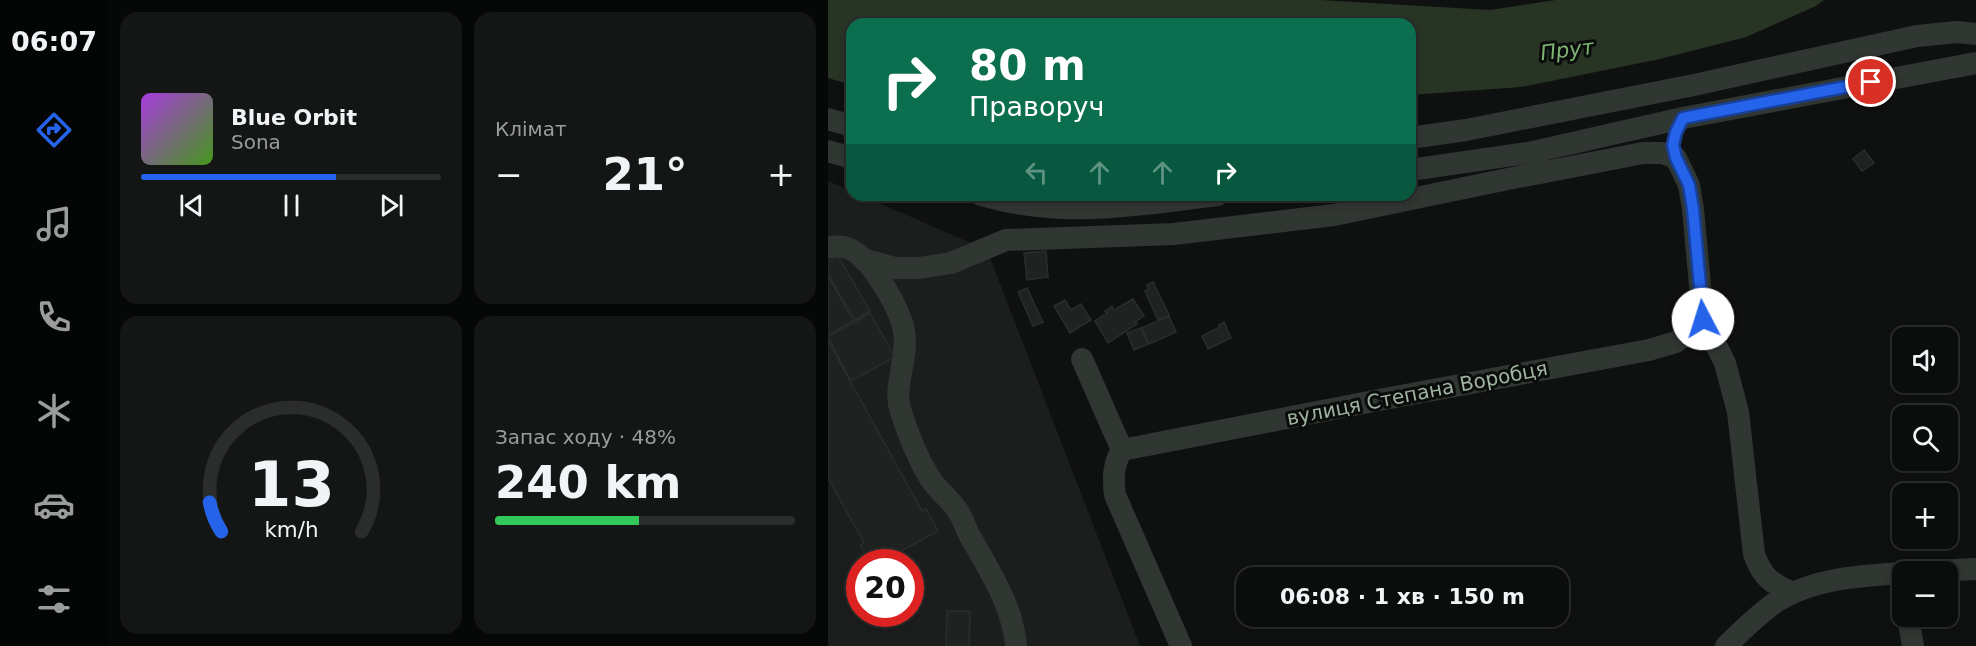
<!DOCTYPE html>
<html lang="uk">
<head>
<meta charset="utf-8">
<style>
  :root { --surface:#0b0d0c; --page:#141615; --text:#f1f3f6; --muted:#9a9c9d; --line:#2b2d2d; --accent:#2563eb }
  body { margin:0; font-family:"DejaVu Sans",sans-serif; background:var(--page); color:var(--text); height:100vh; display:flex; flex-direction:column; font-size:22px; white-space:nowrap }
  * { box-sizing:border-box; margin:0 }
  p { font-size:20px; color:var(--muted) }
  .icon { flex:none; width:33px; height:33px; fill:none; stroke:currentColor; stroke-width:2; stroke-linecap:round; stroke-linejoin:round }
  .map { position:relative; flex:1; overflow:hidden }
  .panel { display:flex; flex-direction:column; gap:12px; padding:12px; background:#060707; width:720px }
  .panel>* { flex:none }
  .guide { position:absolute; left:18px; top:18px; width:570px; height:183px; border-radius:18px; box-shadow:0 3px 9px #0003,0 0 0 2px var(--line); background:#0b6e4f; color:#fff; overflow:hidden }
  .fabs { position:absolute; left:1064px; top:327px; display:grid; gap:12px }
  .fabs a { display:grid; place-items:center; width:66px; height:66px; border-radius:12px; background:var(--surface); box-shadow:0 3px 9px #0003,0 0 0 2px var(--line); font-size:30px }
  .speed { position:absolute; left:18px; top:549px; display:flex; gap:12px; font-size:30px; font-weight:700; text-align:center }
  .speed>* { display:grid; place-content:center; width:78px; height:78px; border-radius:50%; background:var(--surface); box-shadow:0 3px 9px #0003,0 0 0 2px var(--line); line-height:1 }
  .speed .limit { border:9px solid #d22; background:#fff; color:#111 }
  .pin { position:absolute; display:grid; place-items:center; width:51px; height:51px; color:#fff; margin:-26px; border:3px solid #fff; border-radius:50%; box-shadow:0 2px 6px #0007 }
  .me { position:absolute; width:66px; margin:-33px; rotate:355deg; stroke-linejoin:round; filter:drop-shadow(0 0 4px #0008) }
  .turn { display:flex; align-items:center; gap:21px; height:126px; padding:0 24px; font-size:27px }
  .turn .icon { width:78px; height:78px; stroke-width:2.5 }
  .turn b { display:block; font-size:42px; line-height:51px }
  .lanes { display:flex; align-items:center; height:57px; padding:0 24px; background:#0003; justify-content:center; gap:30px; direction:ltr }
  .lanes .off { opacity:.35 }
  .big { font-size:45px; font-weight:800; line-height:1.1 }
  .panel .widget { flex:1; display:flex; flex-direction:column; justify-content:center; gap:9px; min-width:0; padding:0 21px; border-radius:18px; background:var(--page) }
  .panel .dial { align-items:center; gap:0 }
  .dial svg { height:156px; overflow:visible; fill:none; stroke:var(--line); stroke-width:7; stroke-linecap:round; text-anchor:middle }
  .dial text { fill:var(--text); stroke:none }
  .song { display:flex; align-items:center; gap:18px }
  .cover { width:72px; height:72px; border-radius:9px; background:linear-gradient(135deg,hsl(280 70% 55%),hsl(100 70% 35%)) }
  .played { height:6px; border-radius:3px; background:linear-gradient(90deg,var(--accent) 65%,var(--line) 65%) }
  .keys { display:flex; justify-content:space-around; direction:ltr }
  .heat { display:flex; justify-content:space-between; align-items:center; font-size:33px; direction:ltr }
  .charge { height:9px; border-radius:4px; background:linear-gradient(90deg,#34c759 48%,var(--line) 0) }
  .panel .tiles { flex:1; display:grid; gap:12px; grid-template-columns:repeat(2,1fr) }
  .trip { position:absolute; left:408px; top:567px; width:333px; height:60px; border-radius:18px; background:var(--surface); box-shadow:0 3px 9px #0003,0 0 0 2px var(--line); font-weight:800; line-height:60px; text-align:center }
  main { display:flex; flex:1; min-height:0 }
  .dock { display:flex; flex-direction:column; width:108px; justify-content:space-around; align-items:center; background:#040505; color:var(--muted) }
  .dock .icon { width:42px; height:42px }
  .dock .on { color:var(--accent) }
  .dock b { font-size:27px; color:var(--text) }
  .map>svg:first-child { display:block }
</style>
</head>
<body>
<main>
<nav class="dock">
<b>06:07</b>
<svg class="icon on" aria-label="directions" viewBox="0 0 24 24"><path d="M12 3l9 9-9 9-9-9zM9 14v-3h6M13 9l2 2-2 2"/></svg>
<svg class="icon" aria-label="music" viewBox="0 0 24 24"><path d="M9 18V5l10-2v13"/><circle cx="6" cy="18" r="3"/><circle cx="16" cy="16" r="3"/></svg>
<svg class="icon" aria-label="phone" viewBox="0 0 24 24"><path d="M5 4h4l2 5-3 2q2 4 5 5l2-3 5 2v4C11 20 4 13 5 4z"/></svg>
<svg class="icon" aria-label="climate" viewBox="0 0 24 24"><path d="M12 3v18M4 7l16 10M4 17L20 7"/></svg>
<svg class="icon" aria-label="car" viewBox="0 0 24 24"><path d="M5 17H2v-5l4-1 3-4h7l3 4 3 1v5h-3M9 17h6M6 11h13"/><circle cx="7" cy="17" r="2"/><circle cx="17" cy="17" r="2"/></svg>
<svg class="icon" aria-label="filters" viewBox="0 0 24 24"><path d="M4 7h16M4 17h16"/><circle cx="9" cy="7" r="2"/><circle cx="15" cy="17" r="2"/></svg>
</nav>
<section class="panel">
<div class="tiles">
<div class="widget">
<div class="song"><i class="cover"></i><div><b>Blue Orbit</b><p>Sona</p></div></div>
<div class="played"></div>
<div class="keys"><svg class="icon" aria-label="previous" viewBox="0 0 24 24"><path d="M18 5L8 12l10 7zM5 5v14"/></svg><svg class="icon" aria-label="pause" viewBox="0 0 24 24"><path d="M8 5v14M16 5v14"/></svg><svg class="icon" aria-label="next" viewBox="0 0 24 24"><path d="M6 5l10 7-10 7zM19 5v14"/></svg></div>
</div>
<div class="widget"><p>Клімат</p>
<div class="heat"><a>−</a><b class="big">21°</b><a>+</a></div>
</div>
<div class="widget dial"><svg viewBox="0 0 100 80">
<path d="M14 69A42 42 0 1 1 86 69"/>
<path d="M14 69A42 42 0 0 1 8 54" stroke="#2563eb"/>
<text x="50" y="56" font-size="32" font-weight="700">13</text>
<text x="50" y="72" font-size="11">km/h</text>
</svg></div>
<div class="widget"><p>Запас ходу · 48%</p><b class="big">240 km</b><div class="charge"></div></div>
</div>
</section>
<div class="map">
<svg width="1148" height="646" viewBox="0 0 1148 646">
  <rect width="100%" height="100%" fill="#0f1110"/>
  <path fill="#1b1e1c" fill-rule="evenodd" d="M0,181L24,191V195H33L159,250L312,646H0ZM32,562H82V614H32Z"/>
  <path fill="#283525" d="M0,0H492L662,10L728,0H996L988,6L918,37L832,59L693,87L582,95V24H24V85L0,78Z"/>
  <path fill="#1f2220" stroke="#292d2b" stroke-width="1.5" d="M1036,150L1046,163L1034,171L1025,159Z
    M218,251L220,277L199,280L196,253Z
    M10,256L42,311L27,320L0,275V261Z
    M0,276L25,321L0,335Z
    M325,282L341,315L330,320L317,291L321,289L319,285Z
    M199,288L215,322L205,326L190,292Z
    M305,299L316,316L307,322L309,324L280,343L267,321L279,313L277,311L284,306L286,310Z
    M237,300L243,310L253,304L263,320L242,333L226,306Z
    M42,313L67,357L23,381L0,337Z
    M341,316L348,332L321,344L314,328Z
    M396,322L403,338L380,349L374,336L392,327L391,325Z
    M313,328L320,344L306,350L299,333Z
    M0,341L94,511L98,509L110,531L53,562H41L32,545L36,543L0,478Z
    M119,611H142L141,646H118Z"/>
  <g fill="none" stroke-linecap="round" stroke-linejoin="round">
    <path stroke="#303631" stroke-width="22" d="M0,119L24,126
      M582,138L638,130L866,85L1089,36L1129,32L1148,34
      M0,151L24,158
      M582,170L705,152L855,118L1148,63
      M153,195C235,219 307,205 390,195
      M0,247C8,246 15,246 22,249C44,259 72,309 76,331C81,359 64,386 73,412C80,434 88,455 100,475C108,490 123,499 131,513C136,521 138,530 143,538C162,572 185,606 188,646
      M35,259L67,268H91L123,263L178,240L346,234L506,215L675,180L815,153H834L848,158L861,185L865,209L875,319L897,363L910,412L926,554C934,577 943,583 964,593
      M254,359L294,450
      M294,450L551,400L821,350L848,342L875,319
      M294,450C285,464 285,479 287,495L353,646
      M1089,572L1148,569
      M1080,616L1085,646
      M898,646C915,630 932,612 951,600C988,578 1033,576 1074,573"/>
  </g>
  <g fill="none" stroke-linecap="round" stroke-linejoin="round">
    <defs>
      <path id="route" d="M875,319L865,209L861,185L848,158L845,145L848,132L855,118L1043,82"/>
    </defs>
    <use href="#route" stroke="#184099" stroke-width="15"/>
    <use href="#route" stroke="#2563eb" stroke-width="10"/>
  </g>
  <g text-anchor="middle" stroke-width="6" stroke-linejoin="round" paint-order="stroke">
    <g font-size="20" fill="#9fb3a0" stroke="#0a0c0b">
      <text transform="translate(589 393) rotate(-11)" y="7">вулиця Степана Воробця</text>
    </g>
    <g font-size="21" font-style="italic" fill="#7db371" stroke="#0a0c0b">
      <text transform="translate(739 50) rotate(-7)" y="7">Прут</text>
    </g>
  </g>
</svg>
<div class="fabs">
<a><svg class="icon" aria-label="sound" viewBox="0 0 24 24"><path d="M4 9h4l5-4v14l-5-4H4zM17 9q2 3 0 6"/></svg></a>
<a><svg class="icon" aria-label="search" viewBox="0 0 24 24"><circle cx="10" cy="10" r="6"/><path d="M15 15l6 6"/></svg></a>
<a>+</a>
<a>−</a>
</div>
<div class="speed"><div class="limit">20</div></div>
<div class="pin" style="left:1043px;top:82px;background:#d93025"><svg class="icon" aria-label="arrive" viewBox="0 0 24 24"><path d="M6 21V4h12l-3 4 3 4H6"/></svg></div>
<svg class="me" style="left:875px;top:319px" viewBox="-20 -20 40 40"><circle r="19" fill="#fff"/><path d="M0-13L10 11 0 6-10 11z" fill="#2563eb"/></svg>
<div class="trip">06:08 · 1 хв · 150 m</div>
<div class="guide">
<div class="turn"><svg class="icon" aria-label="right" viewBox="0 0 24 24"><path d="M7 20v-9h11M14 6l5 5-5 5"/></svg><div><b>80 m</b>Праворуч</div></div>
<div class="lanes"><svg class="icon off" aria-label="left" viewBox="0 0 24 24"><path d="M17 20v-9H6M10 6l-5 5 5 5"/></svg><svg class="icon off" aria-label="ahead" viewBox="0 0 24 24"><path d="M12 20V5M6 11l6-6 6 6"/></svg><svg class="icon off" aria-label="ahead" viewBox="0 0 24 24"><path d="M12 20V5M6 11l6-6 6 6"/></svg><svg class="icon" aria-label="right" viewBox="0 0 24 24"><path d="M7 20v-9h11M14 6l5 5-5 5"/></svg></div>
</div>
</div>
</main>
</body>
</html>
